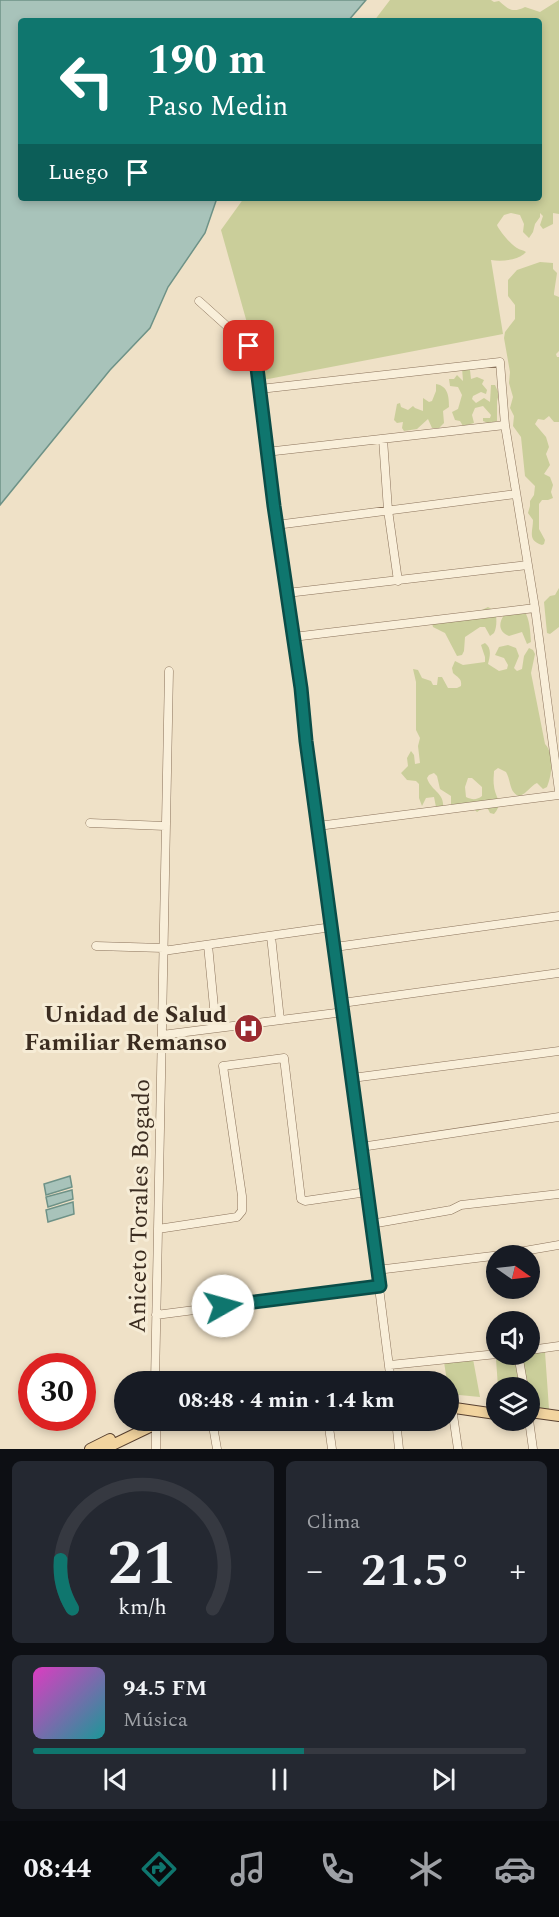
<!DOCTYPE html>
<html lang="es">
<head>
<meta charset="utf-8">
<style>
  :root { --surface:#171b24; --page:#242831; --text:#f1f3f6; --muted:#9ea1a6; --line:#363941; --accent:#0f766e }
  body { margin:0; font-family:Spectral,serif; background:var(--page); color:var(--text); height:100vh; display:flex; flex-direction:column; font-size:22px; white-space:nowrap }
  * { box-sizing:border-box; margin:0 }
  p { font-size:20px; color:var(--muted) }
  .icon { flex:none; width:33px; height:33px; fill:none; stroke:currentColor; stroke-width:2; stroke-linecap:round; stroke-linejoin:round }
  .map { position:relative; height:1449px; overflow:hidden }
  .panel { display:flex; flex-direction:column; gap:12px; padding:12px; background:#0d0f14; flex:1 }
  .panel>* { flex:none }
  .guide { position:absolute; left:18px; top:18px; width:524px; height:183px; border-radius:6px; box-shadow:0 3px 9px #0003; background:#0f766e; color:#fff; overflow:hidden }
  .needle { width:39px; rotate:104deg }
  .buttons { position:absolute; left:486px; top:1245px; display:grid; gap:12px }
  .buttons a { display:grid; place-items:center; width:54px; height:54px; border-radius:50%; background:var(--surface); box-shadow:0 3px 9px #0003; font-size:30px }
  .speed { position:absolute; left:18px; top:1353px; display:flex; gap:12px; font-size:30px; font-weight:700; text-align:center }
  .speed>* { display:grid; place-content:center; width:78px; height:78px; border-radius:50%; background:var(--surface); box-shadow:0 3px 9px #0003; line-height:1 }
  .speed .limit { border:9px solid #d22; background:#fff; color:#111 }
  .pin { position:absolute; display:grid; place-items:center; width:51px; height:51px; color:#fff; margin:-26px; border-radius:12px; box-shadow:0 3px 9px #0006 }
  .me { position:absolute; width:66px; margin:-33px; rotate:83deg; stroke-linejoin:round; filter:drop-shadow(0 0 4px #0008) }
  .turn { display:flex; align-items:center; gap:21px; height:126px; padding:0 30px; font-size:27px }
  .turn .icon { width:78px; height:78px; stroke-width:2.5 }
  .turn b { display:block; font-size:42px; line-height:51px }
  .then { display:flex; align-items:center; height:57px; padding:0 30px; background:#0003; gap:12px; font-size:22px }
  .big { font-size:45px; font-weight:700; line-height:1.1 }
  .panel .tile { flex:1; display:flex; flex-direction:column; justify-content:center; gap:9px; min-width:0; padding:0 21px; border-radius:9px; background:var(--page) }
  .panel .dial { align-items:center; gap:0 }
  .dial svg { height:156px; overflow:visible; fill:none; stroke:var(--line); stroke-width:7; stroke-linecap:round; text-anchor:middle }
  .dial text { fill:var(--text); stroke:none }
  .song { display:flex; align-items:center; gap:18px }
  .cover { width:72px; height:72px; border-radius:9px; background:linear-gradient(135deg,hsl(310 70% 55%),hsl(180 70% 35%)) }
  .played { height:6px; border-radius:3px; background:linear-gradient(90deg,var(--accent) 55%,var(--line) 55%) }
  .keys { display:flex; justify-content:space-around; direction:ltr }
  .heat { display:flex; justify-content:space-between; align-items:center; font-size:33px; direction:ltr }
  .panel .tiles { flex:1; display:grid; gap:12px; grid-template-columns:1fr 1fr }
  .tile:last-child { grid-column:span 2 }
  .trip { position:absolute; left:114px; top:1371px; width:345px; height:60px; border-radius:30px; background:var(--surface); box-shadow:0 3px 9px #0003; font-weight:700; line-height:60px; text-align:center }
  .tabs { display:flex; height:96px; justify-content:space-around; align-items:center; background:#090b0e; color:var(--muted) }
  .tabs .icon { width:42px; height:42px }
  .tabs .active { color:var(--accent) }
  .tabs b { font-size:27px; color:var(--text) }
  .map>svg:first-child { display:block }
</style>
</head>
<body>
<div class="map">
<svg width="559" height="1449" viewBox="0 0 559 1449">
  <rect width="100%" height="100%" fill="#efe1c7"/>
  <path fill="#cace9a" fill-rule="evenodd" d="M390,0H491L494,2L499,1C509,10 513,13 525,7L540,12L559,0V214L553,213V224L543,229L540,225L543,216L540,213V217L535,224L533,232L529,238L523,232L524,224L520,215L511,213L504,215L497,225C498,229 512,246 517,248C520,250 523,250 526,252C519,260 502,262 491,260L503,334L263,380L221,230L244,198H538V21H374Z
    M540,262L553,263V269L557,273L554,293V295L559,297V351L556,354L557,357H559V422H554L549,416L544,420L538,419L535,424L546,437L549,447L546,454L550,465L544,474L550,477L553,485L551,492L553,498L548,500H542L539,504V529L545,540L544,544L542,545C527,540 533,532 533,520L528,513L530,506V501L534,495L535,486L525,476L521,437L513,426L514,416L510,408L513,397L509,383L510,372L504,338L505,332L515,319V305L508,296V280L517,270Z
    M462,368L470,370L471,379L477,377L484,380L482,384L487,390L486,394L481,392L473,396L472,399L476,403L484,398L490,402L491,385H495L499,394L497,401V421L488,423L483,421V418H490L491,415L483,406L475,408L472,415L474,423L463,426L460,421L455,420L452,412L458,409L462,395L458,387L450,386L449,379H454L457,375L463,381Z
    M436,384C448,386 449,396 449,407L443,411L444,423L439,428H432L428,419L417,429L404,431L402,428L403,422L397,423L394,420L397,404L400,403L401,407L408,410L413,406L415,408L423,411V398L429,402L432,401L436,391Z
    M559,588V627L550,634L547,633L544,602L550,596L555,595Z
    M488,607L495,611C497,618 497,627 494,633L490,636L485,627H480L465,637L464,651L462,655L457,656L445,633L433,627L432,623L437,616L476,613Z
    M524,610C530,620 530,630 531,642L527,644L522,632L509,636C499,632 498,624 504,615Z
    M485,643C492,648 490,656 488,664L499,671L507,669L508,665L504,658L495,655L499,647L508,645L516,648L519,656L514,668L517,671L522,669L524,656L529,648L533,650L535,654L531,673L545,744C555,755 552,774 547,787L543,789L537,783C530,786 528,793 519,796C509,793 511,780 506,772L498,768L494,771C494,775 493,781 494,786C495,798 504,802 494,814L490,813L488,809L484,807L477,812L474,809H453L451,805V796L440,789L437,776L434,773L429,775L427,778C431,791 445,793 443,808L436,807L434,797L426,798L422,806L419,798V784L416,781L407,780L401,773L408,766L407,758L411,751L414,755L415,764L420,763L418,746L420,738L416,730V682L413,669L418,670L422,678L431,681L433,685H437L438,677H442L448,688H457L461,686C462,678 458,678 453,673L452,668L455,661L463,665L485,662V657L481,645ZM468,778H472L482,787V796C477,800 472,800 466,797L465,787Z
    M545,1352L549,1409L530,1406V1388L498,1387L496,1359Z
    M473,1359L480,1397L449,1394L448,1382L447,1381L444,1362Z
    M329,1372H351V1381H322L326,1376H329Z"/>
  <path fill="#a8c3ba" stroke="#6e9287" stroke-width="1.5" d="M0,0H366L348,21H21V198H217L205,233L168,287L150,328L110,370L0,505Z
    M70,1176L72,1187L46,1195L44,1184Z
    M72,1190L73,1199L48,1207L46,1197Z
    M73,1202L74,1214L48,1222L46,1210Z"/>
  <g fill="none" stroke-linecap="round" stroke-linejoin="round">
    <defs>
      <path id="minor" d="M199,301L249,346L256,360L276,525L301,688L306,741L344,1012L391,1382
        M260,389L500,362L505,425L535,608L559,791
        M383,439L388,510L398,581
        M266,452L505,425
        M276,525L516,494
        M287,593L528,565
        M293,637L535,608
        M90,823L165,826
        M318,826L559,795
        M271,936L280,1020
        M208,945L216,1028
        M96,946L163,948
        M335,947L559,916
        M163,951L332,927
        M342,1003L559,973
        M162,1035L344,1012
        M352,1078L559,1051
        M361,1147L559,1117
        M371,1224L451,1210L461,1205L559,1194
        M158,1229L237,1217L242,1211V1196L223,1066L284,1058L301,1199L305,1201L367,1192
        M377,1270L501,1255L559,1245
        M156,1315L380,1286
        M530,1350L559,1346
        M518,1354L524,1388
        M390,1365L497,1354
        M155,1382L169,671
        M451,1401L458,1449
        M212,1420L217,1449
        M328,1420L332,1449
        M396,1420L399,1449
        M529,1420L533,1449
        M156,1421V1449"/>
      <path id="major" d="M448,1407L496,1414
        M530,1412L559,1416
        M90,1449L110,1439
        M104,1449L156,1424L167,1420"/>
    </defs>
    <use href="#minor" stroke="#8b735c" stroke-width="9"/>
    <use href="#major" stroke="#594130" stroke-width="12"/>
    <use href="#minor" stroke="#f9efda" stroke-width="8"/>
    <use href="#major" stroke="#f2d49f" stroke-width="10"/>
  </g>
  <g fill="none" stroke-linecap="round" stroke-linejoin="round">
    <defs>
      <path id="route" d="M223,1306L380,1286L306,741L301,688L274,506L256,360L249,346"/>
    </defs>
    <use href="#route" stroke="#0a4d48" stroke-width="15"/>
    <use href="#route" stroke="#0f766e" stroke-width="10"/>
  </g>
  <defs>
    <symbol id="hospital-disc" viewBox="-11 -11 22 22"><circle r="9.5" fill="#9b2b31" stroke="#f6ecd6"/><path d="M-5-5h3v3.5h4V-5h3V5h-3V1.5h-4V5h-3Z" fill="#fff"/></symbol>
  </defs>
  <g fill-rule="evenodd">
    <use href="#hospital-disc" x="232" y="1012" width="33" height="33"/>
  </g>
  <g text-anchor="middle" stroke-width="6" stroke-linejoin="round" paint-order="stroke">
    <g font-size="24" font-weight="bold" fill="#3b2c20" stroke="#f6ecd6" text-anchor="end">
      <text x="227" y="1022">Unidad de Salud<tspan x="227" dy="28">Familiar Remanso</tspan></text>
    </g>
    <g font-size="24" fill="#3b2c20" stroke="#f6ecd6">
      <text transform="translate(139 1206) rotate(-89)" y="8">Aniceto Torales Bogado</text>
    </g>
  </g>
</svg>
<div class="buttons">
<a><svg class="needle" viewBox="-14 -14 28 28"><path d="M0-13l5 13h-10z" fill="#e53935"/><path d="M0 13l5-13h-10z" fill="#9ea1a6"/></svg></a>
<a><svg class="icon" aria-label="sound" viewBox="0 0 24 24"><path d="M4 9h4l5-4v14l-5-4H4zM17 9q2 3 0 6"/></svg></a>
<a><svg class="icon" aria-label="layers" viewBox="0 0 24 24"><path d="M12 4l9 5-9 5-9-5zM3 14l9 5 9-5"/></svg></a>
</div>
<div class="speed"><div class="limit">30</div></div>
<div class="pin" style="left:249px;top:346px;background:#d93025"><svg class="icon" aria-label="arrive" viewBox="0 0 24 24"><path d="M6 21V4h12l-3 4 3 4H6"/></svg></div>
<svg class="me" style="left:223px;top:1306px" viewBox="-20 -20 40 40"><circle r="19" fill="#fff"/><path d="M0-13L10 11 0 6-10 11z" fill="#0f766e"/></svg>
<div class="trip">08:48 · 4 min · 1.4 km</div>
<div class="guide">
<div class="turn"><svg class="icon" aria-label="left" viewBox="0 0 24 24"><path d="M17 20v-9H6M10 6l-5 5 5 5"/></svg><div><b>190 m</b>Paso Medin</div></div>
<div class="then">Luego<svg class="icon" aria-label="arrive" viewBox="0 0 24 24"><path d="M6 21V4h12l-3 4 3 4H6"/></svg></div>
</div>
</div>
<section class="panel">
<div class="tiles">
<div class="tile dial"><svg viewBox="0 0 100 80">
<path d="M14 69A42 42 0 1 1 86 69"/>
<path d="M14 69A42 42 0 0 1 8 44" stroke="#0f766e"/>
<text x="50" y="56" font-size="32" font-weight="700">21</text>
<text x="50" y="72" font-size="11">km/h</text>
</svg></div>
<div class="tile"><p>Clima</p>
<div class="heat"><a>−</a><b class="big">21.5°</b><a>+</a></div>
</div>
<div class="tile">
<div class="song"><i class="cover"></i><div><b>94.5 FM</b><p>Música</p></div></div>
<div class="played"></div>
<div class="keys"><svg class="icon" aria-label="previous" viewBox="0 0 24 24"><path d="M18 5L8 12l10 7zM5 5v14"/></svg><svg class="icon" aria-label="pause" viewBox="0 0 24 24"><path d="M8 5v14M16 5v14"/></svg><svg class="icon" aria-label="next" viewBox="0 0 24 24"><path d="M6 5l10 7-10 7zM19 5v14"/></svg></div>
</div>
</div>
</section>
<nav class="tabs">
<b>08:44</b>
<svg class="icon active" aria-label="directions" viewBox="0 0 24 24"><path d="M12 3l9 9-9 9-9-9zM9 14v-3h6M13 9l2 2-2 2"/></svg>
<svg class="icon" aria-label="music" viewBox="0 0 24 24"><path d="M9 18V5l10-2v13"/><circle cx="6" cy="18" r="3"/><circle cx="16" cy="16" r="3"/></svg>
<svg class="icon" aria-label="phone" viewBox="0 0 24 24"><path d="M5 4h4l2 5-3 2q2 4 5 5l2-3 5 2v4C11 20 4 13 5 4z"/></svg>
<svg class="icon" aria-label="climate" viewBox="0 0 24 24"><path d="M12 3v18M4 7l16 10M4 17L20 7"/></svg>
<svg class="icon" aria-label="car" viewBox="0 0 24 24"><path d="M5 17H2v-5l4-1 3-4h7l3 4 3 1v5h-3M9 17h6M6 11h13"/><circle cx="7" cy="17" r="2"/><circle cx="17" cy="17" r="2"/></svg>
</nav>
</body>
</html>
